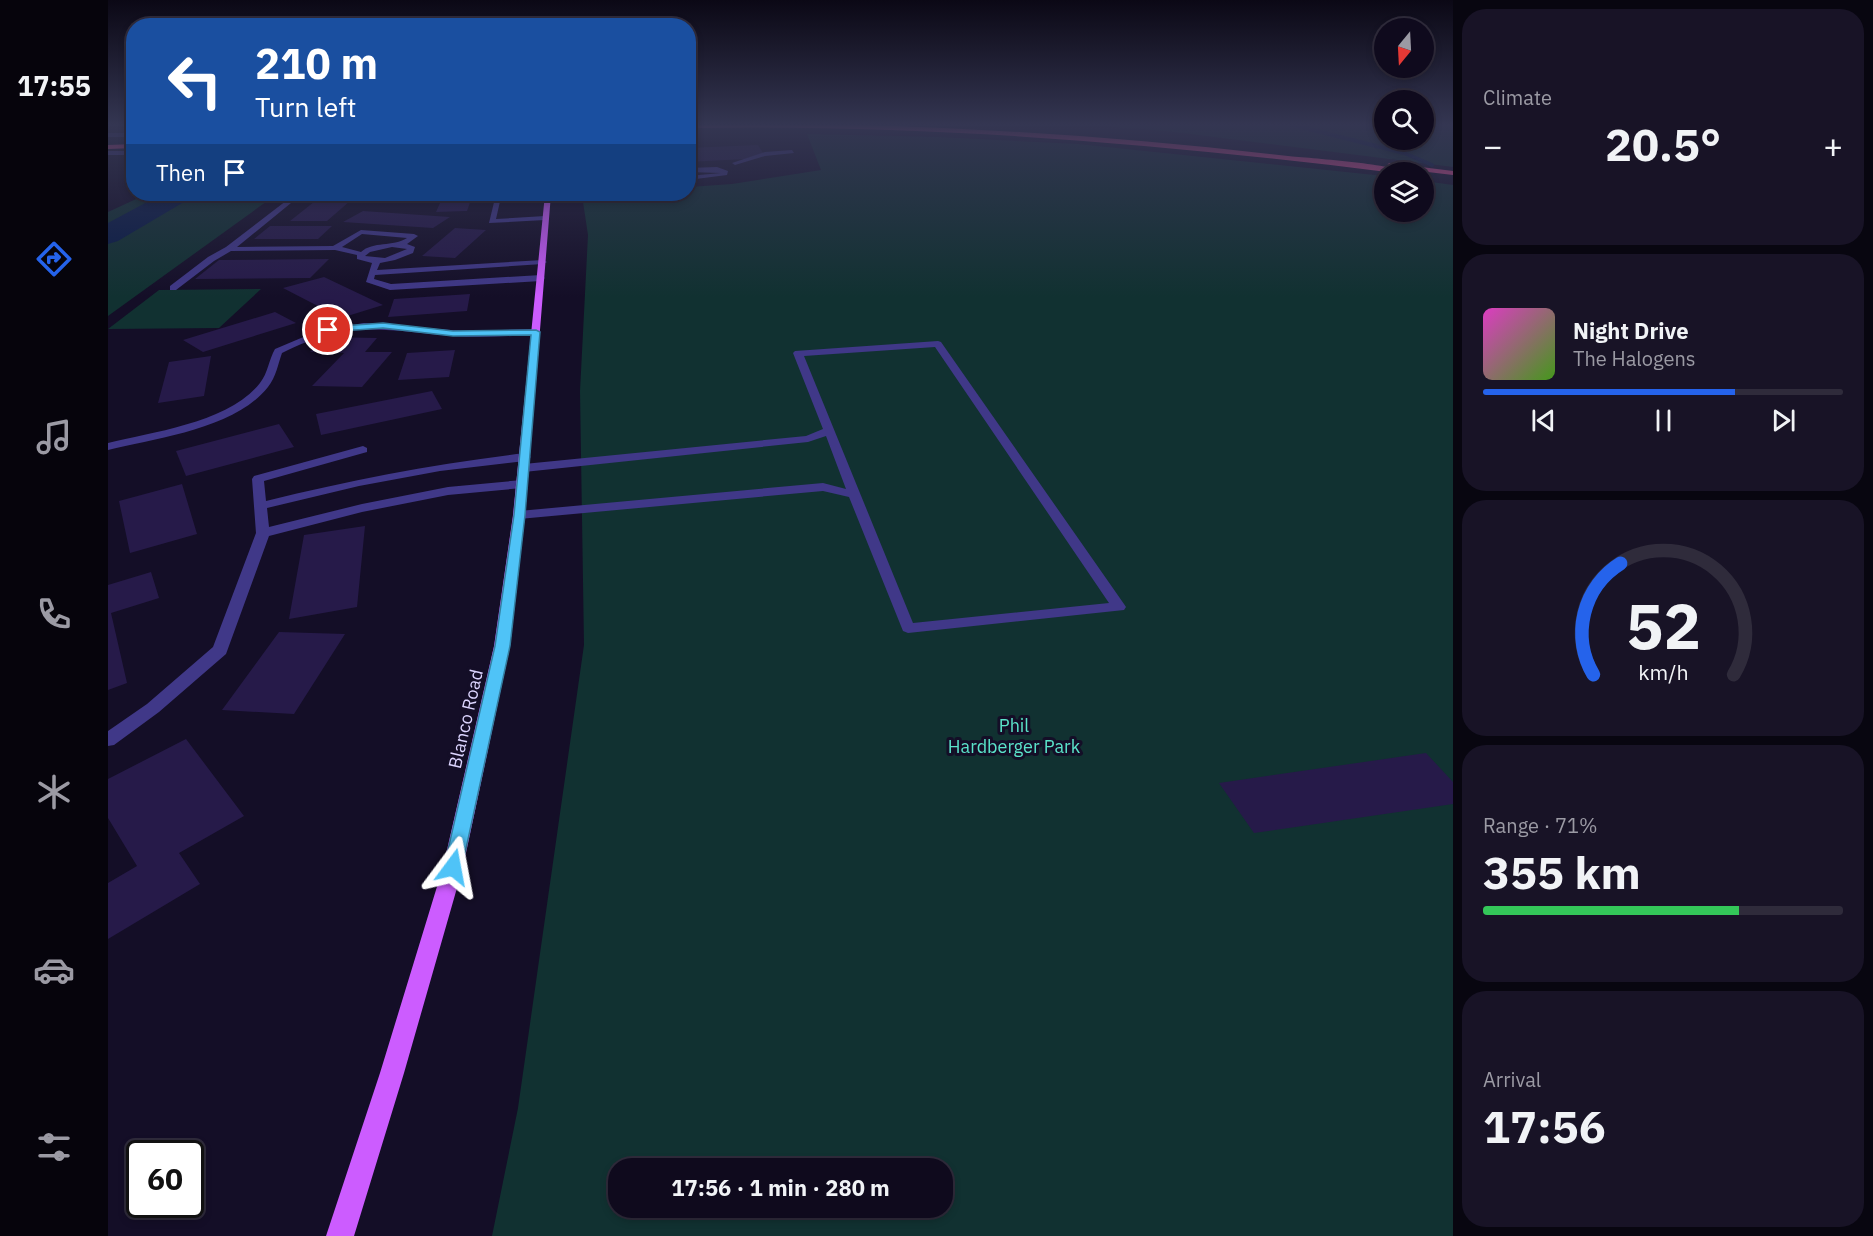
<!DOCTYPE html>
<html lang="en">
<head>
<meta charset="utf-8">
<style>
  :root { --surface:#0f0a1d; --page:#181326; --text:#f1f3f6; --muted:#9b9aa4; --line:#2f2b3b; --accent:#2563eb }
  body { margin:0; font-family:"IBM Plex Sans",sans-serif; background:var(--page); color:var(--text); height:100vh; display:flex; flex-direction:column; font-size:22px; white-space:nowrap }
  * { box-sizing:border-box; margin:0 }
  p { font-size:20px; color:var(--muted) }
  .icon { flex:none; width:33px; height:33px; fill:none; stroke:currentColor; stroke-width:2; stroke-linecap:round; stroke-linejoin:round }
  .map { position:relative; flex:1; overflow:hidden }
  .sheet { display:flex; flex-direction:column; gap:9px; padding:9px; background:#080610; width:420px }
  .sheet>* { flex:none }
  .top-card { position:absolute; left:18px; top:18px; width:570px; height:183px; border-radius:24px; box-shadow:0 3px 9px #0003,0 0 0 2px var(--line); background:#1a4fa0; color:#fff; overflow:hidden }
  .needle { width:39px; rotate:198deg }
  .controls { position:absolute; left:1266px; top:18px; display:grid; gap:12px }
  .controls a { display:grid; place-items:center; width:60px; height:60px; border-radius:50%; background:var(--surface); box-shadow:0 3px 9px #0003,0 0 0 2px var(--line); font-size:30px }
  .speed { position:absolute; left:18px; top:1140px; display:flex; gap:12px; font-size:30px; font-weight:700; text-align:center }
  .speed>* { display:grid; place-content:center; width:78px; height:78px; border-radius:50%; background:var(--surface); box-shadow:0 3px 9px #0003,0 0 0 2px var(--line); line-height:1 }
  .speed .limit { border:3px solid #111; border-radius:9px; background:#fff; color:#111 }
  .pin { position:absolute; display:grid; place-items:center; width:51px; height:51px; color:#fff; margin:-26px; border:3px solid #fff; border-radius:50%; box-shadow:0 2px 6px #0007 }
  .me { position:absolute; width:66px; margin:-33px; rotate:13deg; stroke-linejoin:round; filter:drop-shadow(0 0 4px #0008) }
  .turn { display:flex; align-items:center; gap:21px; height:126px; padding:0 30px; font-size:27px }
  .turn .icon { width:78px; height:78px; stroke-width:2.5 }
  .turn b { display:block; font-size:42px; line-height:51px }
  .then { display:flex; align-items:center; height:57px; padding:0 30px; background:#0003; gap:12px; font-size:22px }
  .big { font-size:45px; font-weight:800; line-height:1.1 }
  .sheet .card { flex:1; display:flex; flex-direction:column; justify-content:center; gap:9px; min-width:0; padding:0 21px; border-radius:24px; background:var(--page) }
  .sheet .dial { align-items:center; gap:0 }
  .dial svg { height:156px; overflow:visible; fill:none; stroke:var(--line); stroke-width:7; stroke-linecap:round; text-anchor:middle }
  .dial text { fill:var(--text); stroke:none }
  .song { display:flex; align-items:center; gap:18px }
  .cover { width:72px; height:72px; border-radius:9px; background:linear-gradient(135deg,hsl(310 70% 55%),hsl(100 70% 35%)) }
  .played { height:6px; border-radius:3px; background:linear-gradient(90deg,var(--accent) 70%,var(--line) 70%) }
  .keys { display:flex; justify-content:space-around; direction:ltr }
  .heat { display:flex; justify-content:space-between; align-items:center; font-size:33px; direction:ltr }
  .charge { height:9px; border-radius:4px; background:linear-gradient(90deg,#34c759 71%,var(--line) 0) }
  .trip { position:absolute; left:500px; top:1158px; width:345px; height:60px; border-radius:24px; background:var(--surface); box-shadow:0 3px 9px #0003,0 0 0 2px var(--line); font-weight:800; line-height:60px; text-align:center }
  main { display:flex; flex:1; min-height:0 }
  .dock { display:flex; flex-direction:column; width:108px; justify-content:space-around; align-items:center; background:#06040c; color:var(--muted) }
  .dock .icon { width:42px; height:42px }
  .dock .current { color:var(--accent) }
  .dock b { font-size:27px; color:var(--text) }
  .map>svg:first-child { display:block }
</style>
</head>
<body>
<main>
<nav class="dock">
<b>17:55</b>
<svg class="icon current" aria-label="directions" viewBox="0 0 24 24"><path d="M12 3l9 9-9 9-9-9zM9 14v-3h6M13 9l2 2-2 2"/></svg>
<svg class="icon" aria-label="music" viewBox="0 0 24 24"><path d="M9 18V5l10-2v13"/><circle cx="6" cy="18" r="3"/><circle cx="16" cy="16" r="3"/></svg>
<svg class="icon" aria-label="phone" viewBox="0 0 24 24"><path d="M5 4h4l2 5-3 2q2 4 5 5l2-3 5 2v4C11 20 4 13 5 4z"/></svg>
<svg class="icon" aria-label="climate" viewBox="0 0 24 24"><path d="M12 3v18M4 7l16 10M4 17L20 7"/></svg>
<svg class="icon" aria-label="car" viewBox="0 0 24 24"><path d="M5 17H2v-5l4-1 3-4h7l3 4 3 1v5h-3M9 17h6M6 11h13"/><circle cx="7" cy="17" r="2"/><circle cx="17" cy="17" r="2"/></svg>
<svg class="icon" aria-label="filters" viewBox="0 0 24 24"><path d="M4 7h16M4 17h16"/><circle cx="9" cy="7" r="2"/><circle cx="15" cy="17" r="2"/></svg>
</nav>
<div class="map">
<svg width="1345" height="1236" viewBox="0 0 1345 1236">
  <rect width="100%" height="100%" fill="#140e27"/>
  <path fill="#113131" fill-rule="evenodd" d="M966,124H1276V140H1316V124H1345V167L1058,131Z
    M699,134L831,137L970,144L1276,176V212H1316V181L1345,185V1236H384L410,1108L476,645L472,391L480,235L475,202L479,194H580L581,187L624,184L713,170ZM510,1168H834V1208H510Z
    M39,194H169L0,316V212Z
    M153,289L111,328L0,329L51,290Z"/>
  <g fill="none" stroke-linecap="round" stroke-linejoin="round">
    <path stroke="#081b46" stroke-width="4" d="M1181,124L1296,153L1324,165"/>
    <path fill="#081b46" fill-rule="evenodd" d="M54,194H85L81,199L10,241L0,244V223Z"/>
  </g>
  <path fill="#261a49" d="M650,145L655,153L637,159L580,162V148Z
    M216,194H250L219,221H182Z
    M263,194H319L317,198L259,201Z
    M336,194H365L359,211L328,212Z
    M255,211L342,217L325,228L235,222Z
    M162,226H224L210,239H146Z
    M347,228L378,230L347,258L314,256Z
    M221,259L202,278L87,279L111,260Z
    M216,277L275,305L233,318L175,288Z
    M362,294L359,311L280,317L286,299Z
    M167,312L188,323L95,352L75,340Z
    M217,337L269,338L257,352H284L254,387L204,386L236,353L202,352Z
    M347,350L341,377L290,380L299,353Z
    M103,356L96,396L50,403L61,362Z
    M324,391L334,409L213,435L208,414Z
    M171,424L186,447L78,476L68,451Z
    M74,484L89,534L22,553L11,501Z
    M257,526L249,607L181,619L196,535Z
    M43,572L51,598L3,613L19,683L0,690V585Z
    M171,632L237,634L186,714L114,710Z
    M78,739L136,816L71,853L92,884L0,939V883L29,866L0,818V779Z
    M1318,753L1345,782V804L1146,833L1111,783Z"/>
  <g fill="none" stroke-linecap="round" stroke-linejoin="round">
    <path fill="#403888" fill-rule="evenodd" d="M684,150L686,153L657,156L627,165L624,163L657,152Z
      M609,167L620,171L619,175L580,180V176L613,173L580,172V168Z
      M187,194H194L129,247L225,246L253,230L306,234L310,236L299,244L307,247L305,253L287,260L272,263L269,270L435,260L439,262L435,264L267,275L266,279L283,284L433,275L437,278L433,281L282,290L258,282L264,263L249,259V255L227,250L123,251L106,261L68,290H62V286L100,257L118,247ZM254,234L299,238C285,247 265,241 253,252L234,247ZM284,247L299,249L277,258L257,256L262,252Z
      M388,194H426L393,197L388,219L437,216L441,218L437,220L381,223Z
      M256,323L355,331L428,329L433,332L428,335C400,336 373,338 345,336C275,330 241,319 174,353C170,364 168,377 160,387C127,429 49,438 0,450V443C45,432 122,422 152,383C160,373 161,359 167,349L212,330Z
      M830,341L833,342L1016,604L1018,607L1016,610L800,633L795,631L741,497L715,491L411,519L405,515L411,511L715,483L738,489L718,436L700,442L416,472L410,468L416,464L698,436L715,429L685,353L687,351ZM827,347L1001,603L805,623L696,356Z
      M255,446L259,448V452L156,481L158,501C246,479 327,464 417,453L423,457L417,461L332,471L251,486L159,508L161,527L254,504L340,487L414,480L420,484L414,488L340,495L254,512L161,536L118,654L51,712L6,745L0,746V731L39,704L105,647L148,533L144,479L146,476Z"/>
    <path fill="#403888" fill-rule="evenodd" d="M0,133H26V137H0Z
      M0,151H26V155H0Z"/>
    <path fill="#cc5cff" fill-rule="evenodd" d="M437,194H443L417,515L402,646L355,867L296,1073L246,1236H218L272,1073L335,867L386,646L405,515Z"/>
    <path fill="#ff5099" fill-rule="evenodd" d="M580,124C781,121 981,133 1180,156C1201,158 1284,164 1297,172H1279C1047,143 815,124 580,128Z
      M26,144V148L0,149V145Z
      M1281,163L1345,171V175L1278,167Z"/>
  </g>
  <linearGradient id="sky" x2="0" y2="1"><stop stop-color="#0b0815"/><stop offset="0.42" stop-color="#343652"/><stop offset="1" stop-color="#343652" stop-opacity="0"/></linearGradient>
  <rect width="1345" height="297" fill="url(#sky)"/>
  <path fill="#4fc3f7" stroke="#337fa1" stroke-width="1.5" d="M275,323L345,331L428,330L432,332L417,515L402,646L354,867L351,872L345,875L339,872L336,867L387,646L406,515L423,335L345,336L275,328L220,332L216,330L220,327Z"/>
  <g text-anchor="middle" stroke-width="6" stroke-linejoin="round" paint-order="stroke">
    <g font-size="18" fill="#dcd5ff" stroke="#140e27">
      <text transform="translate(358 719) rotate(-77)" y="6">Blanco Road</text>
    </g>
    <g font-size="18" fill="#5be4ca" stroke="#140e27">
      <text x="906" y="732">Phil<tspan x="906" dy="21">Hardberger Park</tspan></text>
    </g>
  </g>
</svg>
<div class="controls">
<a><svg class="needle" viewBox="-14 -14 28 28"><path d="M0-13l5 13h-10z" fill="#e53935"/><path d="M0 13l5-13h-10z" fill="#9b9aa4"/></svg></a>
<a><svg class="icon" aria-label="search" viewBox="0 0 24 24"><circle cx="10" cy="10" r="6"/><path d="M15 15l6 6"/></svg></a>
<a><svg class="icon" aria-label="layers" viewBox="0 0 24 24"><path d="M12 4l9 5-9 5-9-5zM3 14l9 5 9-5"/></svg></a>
</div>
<div class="speed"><div class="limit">60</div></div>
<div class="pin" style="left:220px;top:330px;background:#d93025"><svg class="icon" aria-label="arrive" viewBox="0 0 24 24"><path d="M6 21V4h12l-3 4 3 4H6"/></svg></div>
<svg class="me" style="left:345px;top:867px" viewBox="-20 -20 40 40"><path d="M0-17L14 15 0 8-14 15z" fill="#4fc3f7" stroke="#fff" stroke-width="4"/></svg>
<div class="trip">17:56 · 1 min · 280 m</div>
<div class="top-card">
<div class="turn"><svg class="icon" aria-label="left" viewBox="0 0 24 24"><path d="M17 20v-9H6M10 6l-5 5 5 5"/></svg><div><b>210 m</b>Turn left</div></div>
<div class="then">Then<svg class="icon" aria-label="arrive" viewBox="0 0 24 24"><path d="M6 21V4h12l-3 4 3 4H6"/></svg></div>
</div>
</div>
<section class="sheet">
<div class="card"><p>Climate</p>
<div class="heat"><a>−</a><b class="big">20.5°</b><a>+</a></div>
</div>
<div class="card">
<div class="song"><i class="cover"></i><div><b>Night Drive</b><p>The Halogens</p></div></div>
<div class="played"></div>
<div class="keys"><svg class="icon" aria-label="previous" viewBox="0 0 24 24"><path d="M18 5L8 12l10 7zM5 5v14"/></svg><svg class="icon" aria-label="pause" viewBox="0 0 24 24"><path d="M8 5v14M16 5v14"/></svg><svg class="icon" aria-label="next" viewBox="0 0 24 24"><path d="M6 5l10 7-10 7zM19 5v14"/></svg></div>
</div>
<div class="card dial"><svg viewBox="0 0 100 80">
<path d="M14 69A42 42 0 1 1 86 69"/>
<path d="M14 69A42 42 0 0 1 28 12" stroke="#2563eb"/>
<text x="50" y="56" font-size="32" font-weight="700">52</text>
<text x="50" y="72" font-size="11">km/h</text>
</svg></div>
<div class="card"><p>Range · 71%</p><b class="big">355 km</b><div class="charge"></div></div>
<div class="card"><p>Arrival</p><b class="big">17:56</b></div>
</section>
</main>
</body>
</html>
